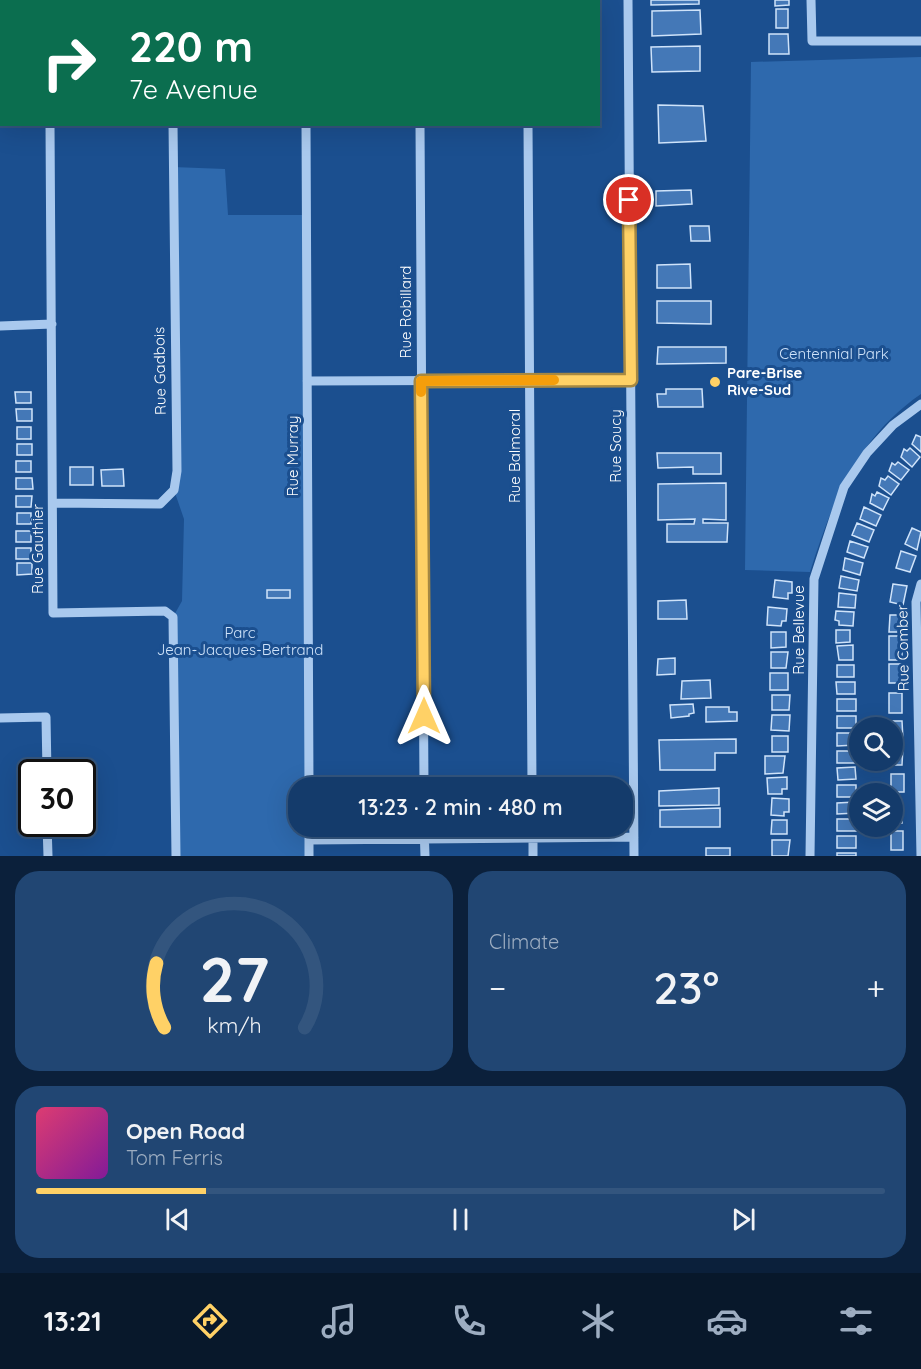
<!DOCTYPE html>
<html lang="en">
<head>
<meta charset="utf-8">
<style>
  :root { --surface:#143b6b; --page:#214673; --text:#f1f3f6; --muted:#9dadc1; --line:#33557e; --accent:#ffd166 }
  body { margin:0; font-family:Quicksand,sans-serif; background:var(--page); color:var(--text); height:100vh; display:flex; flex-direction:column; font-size:22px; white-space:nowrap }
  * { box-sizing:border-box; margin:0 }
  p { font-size:20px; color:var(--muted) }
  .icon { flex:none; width:33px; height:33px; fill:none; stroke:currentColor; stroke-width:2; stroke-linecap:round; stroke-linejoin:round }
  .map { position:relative; height:856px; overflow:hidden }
  .sheet { display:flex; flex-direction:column; gap:15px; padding:15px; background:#0b203b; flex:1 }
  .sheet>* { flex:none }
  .hud { position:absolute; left:0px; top:0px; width:600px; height:126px; box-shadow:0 6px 24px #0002,0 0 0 2px var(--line); background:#0b6e4f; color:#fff; overflow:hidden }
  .buttons { position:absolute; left:849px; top:717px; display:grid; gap:12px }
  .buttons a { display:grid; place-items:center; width:54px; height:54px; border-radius:50%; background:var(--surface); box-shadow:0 6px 24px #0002,0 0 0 2px var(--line); font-size:30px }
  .speed { position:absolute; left:18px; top:759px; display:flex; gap:12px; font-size:30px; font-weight:700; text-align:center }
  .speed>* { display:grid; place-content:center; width:78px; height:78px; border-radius:50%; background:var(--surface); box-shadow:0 6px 24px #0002,0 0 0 2px var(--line); line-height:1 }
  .speed .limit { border:3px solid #111; border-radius:9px; background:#fff; color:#111 }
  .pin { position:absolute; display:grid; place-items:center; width:51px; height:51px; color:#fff; margin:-26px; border:3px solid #fff; border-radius:50%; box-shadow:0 2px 6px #0007 }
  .me { position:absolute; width:66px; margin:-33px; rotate:0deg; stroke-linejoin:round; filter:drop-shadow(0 0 4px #0008) }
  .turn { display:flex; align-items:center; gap:21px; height:126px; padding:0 30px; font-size:27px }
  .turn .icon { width:78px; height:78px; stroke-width:2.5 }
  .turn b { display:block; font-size:42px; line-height:51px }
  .big { font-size:45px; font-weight:600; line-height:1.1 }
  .sheet .tile { flex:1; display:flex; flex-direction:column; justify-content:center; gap:9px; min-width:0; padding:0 21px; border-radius:24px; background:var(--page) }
  .sheet .dial { align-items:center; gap:0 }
  .dial svg { height:156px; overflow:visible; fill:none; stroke:var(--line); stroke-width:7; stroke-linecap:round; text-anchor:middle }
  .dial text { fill:var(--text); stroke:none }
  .song { display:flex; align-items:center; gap:18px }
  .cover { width:72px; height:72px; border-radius:9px; background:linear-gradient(135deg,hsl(340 70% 55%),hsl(290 70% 35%)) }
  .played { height:6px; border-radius:3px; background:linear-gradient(90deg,var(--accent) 20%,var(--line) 20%) }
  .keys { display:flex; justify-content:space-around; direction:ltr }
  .heat { display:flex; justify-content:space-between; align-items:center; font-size:33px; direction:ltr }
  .sheet .tiles { flex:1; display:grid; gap:15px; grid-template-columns:1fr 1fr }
  .tile:last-child { grid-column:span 2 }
  .trip { position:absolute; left:288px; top:777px; width:345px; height:60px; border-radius:24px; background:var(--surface); box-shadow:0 6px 24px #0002,0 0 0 2px var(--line); font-weight:600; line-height:60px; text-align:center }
  .dock { display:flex; height:96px; justify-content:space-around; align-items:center; background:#08182b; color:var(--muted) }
  .dock .icon { width:42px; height:42px }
  .dock .active { color:var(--accent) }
  .dock b { font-size:27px; color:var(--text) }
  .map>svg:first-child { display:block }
</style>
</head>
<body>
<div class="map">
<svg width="921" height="856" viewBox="0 0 921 856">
  <rect width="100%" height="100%" fill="#1b4f8f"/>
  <path fill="#2e69ad" d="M921,57V394C857,438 832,502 810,572L745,570L751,62Z
    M173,167L225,169L228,215H304L309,787L298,788V826L309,827L310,856H176L173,617L182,601L184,519L174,490Z"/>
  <path fill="#4478b7" stroke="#cfe3fa" stroke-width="1.5" d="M651,0H699V4L651,5Z
    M775,0H789V5L775,6Z
    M776,9H788V28H776Z
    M700,10L701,34L652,36V11Z
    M769,34H788L789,54H769Z
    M700,46V71L652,72L651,47Z
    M658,105L703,106L706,141L659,143Z
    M691,190L692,204L656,206V191Z
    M690,226H709L710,241H691Z
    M690,264L691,288H657V265Z
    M657,301H711V324L657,323Z
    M658,347H726V363L657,364Z
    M666,389H702L703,407H658L657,394H666Z
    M15,392H31V403H16Z
    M16,409H32V421H17Z
    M17,427H31V439H17Z
    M916,435L921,437V452L912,444Z
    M17,444H32V455H17Z
    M910,448L920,457L912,467L901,457L904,449L907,451Z
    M657,453H721V474H693V467L658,468Z
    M16,461H31V472H16Z
    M898,462L909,470L901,480L889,471L892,463L895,465Z
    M70,467H93V485H70Z
    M123,469L124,486H102L101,470Z
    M888,476L899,484L891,495L879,486L881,478L885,480Z
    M16,478H32L33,489H16Z
    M726,483V520L703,519V523H728L727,542H667V524H694L695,519L658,520V484Z
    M877,492L889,498L883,510L870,503L872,494L875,496Z
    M16,496H32L31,507H16Z
    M864,507L881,515L876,526L860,519Z
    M17,513H31V524H17Z
    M857,523L874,530L869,542L852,535Z
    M912,528L921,532L917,550L905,544Z
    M16,531H31V542H16Z
    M850,541L868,547L864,558L847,552Z
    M16,548H31V559H16Z
    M901,551L916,556L910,572L896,568Z
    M845,558L863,563L860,575L843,570Z
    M17,563H32V574L17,575Z
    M841,576L859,580L857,591L839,588Z
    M775,580L792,582V593H788V599L773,597Z
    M893,584L907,586L903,605L890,602Z
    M267,590H290V598H267Z
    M839,593L856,595L855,608L838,607Z
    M686,600L687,619H658V601Z
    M768,607L787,609L786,621H782L781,626L767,625Z
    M836,611L854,612L853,626L839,625V621L835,620Z
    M890,615H902V632H889Z
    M836,630H850V642L836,643Z
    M771,632H786V647L771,648Z
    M889,636H902V660H889Z
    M853,645V660H839L837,646Z
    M771,652H788L786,668H771Z
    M675,658V674L657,675L658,659Z
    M889,664H902V683H889Z
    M837,665H854V677H837Z
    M770,673H788V690H770Z
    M710,680L711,698L681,699L682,681Z
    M836,682H855V694H837Z
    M889,693H902V713H889Z
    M772,695H790L789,710H772Z
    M837,699H856V711H837Z
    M693,704L694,713L689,714V716L671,718L670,705Z
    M706,707H729V712H737V721L706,722Z
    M772,715H790L789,731L771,730Z
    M837,716H856V728H837Z
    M889,721H902L903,740H892Z
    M837,733H855L856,745L837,746Z
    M772,736H788V752H772Z
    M736,739V753H715V770H660L659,740Z
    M892,746H903L902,765H890Z
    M837,751H856V763H837Z
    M765,756H785L783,773L765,774Z
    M855,767L856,779L838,780L837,768Z
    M891,774H904V792H887V786H891Z
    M787,777V789H782V794H768L767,778Z
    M837,785H856V797H837Z
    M719,788V805L659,806V791Z
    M772,798L789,799V812H784V816L771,815Z
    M855,802L856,813L837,814V803Z
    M892,803L902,806V823L892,824Z
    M720,808V827H660V810Z
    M837,819H856V831H837Z
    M772,820H787V834H771Z
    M891,831H903V850H891Z
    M837,836H856V848H837Z
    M772,840H790L788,856H772Z
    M706,848H730V856H706Z
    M837,853H856V856H837Z"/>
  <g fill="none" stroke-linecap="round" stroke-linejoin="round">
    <path stroke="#a9c9ee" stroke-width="9" d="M50,0V2
      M172,0V2
      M305,0V2
      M419,0V2
      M528,0V2
      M628,0L634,856
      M811,0L812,41H921
      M50,124L53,613L165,611L173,617L176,856
      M306,124L309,788
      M420,124L424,788
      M528,124L532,788
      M0,326L52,324
      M307,381L631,380
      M53,503L160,504L174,490L177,471L173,124
      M0,718L46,717L47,772
      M47,824L48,856
      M309,826V856
      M424,826L425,856
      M533,826V856
      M309,840L634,837
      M810,856L814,579L844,487L867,453L893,425L921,404
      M921,856L916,602L921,584"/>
  </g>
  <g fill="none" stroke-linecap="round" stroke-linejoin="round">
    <defs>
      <path id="route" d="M424,716L421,381L631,380L629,200"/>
    </defs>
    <use href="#route" stroke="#a68842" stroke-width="15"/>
    <use href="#route" stroke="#ffd166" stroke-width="10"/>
    <path stroke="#f59e0b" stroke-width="10" d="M421,392V381L554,380"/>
  </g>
  <circle fill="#ffd166" stroke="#1b4f8f" stroke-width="2" cx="715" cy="382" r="6"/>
  <g text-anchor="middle" stroke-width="6" stroke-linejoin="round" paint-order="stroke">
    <g font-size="15" fill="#fff" stroke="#1b4f8f">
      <text transform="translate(406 312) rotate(-90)" y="5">Rue Robillard</text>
      <text transform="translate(160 371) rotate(-91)" y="5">Rue Gadbois</text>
      <text transform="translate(616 446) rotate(-90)" y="5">Rue Soucy</text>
      <text transform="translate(293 456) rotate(-90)" y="5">Rue Murray</text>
      <text transform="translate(515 456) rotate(-90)" y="5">Rue Balmoral</text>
      <text transform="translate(38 549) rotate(-90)" y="5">Rue Gauthier</text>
      <text transform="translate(799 630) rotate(-90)" y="5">Rue Bellevue</text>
      <text transform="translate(903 648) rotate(-91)" y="5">Rue Comber</text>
    </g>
    <g font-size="15" fill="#cfe3fa" stroke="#1b4f8f">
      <text x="834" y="359">Centennial Park</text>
      <text x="240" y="638">Parc<tspan x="240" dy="17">Jean-Jacques-Bertrand</tspan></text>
    </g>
    <g font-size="15" font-weight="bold" fill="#fff" stroke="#1b4f8f" text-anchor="start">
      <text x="727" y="378">Pare-Brise<tspan x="727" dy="17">Rive-Sud</tspan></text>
    </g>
  </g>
</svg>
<div class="buttons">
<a><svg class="icon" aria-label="search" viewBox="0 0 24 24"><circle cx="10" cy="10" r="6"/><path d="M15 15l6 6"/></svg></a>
<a><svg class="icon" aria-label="layers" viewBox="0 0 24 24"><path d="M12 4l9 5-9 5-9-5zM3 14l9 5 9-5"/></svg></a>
</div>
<div class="speed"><div class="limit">30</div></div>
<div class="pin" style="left:629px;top:200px;background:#d93025"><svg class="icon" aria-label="arrive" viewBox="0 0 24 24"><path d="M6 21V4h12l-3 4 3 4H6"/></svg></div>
<svg class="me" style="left:424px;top:716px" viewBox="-20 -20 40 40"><path d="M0-17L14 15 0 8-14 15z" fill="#ffd166" stroke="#fff" stroke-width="4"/></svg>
<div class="trip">13:23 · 2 min · 480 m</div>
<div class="hud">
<div class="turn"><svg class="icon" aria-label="right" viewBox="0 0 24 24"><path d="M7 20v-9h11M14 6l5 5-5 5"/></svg><div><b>220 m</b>7e Avenue</div></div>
</div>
</div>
<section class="sheet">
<div class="tiles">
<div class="tile dial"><svg viewBox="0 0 100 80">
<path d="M14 69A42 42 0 1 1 86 69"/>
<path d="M14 69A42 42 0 0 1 10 36" stroke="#ffd166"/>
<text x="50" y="56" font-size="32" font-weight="700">27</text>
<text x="50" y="72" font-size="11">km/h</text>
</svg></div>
<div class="tile"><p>Climate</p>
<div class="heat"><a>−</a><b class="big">23°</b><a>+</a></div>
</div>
<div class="tile">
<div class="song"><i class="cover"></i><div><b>Open Road</b><p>Tom Ferris</p></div></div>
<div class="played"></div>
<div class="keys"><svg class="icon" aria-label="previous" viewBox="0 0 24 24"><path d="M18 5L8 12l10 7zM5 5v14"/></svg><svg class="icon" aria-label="pause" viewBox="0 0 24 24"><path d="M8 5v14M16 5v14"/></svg><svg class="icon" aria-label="next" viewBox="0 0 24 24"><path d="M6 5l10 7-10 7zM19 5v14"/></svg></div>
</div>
</div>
</section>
<nav class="dock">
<b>13:21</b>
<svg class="icon active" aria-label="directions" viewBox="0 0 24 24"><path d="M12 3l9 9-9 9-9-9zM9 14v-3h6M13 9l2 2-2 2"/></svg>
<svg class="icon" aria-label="music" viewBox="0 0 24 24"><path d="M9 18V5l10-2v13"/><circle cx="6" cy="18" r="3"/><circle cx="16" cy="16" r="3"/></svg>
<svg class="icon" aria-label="phone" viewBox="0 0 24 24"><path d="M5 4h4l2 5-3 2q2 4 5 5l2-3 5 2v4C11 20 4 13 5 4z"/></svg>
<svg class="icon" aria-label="climate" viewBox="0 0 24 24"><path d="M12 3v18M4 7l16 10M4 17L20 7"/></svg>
<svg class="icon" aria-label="car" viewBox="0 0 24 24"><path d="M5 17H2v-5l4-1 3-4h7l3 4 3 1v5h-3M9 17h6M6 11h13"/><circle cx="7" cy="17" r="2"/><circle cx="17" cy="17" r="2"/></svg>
<svg class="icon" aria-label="filters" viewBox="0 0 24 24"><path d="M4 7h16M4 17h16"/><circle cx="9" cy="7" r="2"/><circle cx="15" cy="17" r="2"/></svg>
</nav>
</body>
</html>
